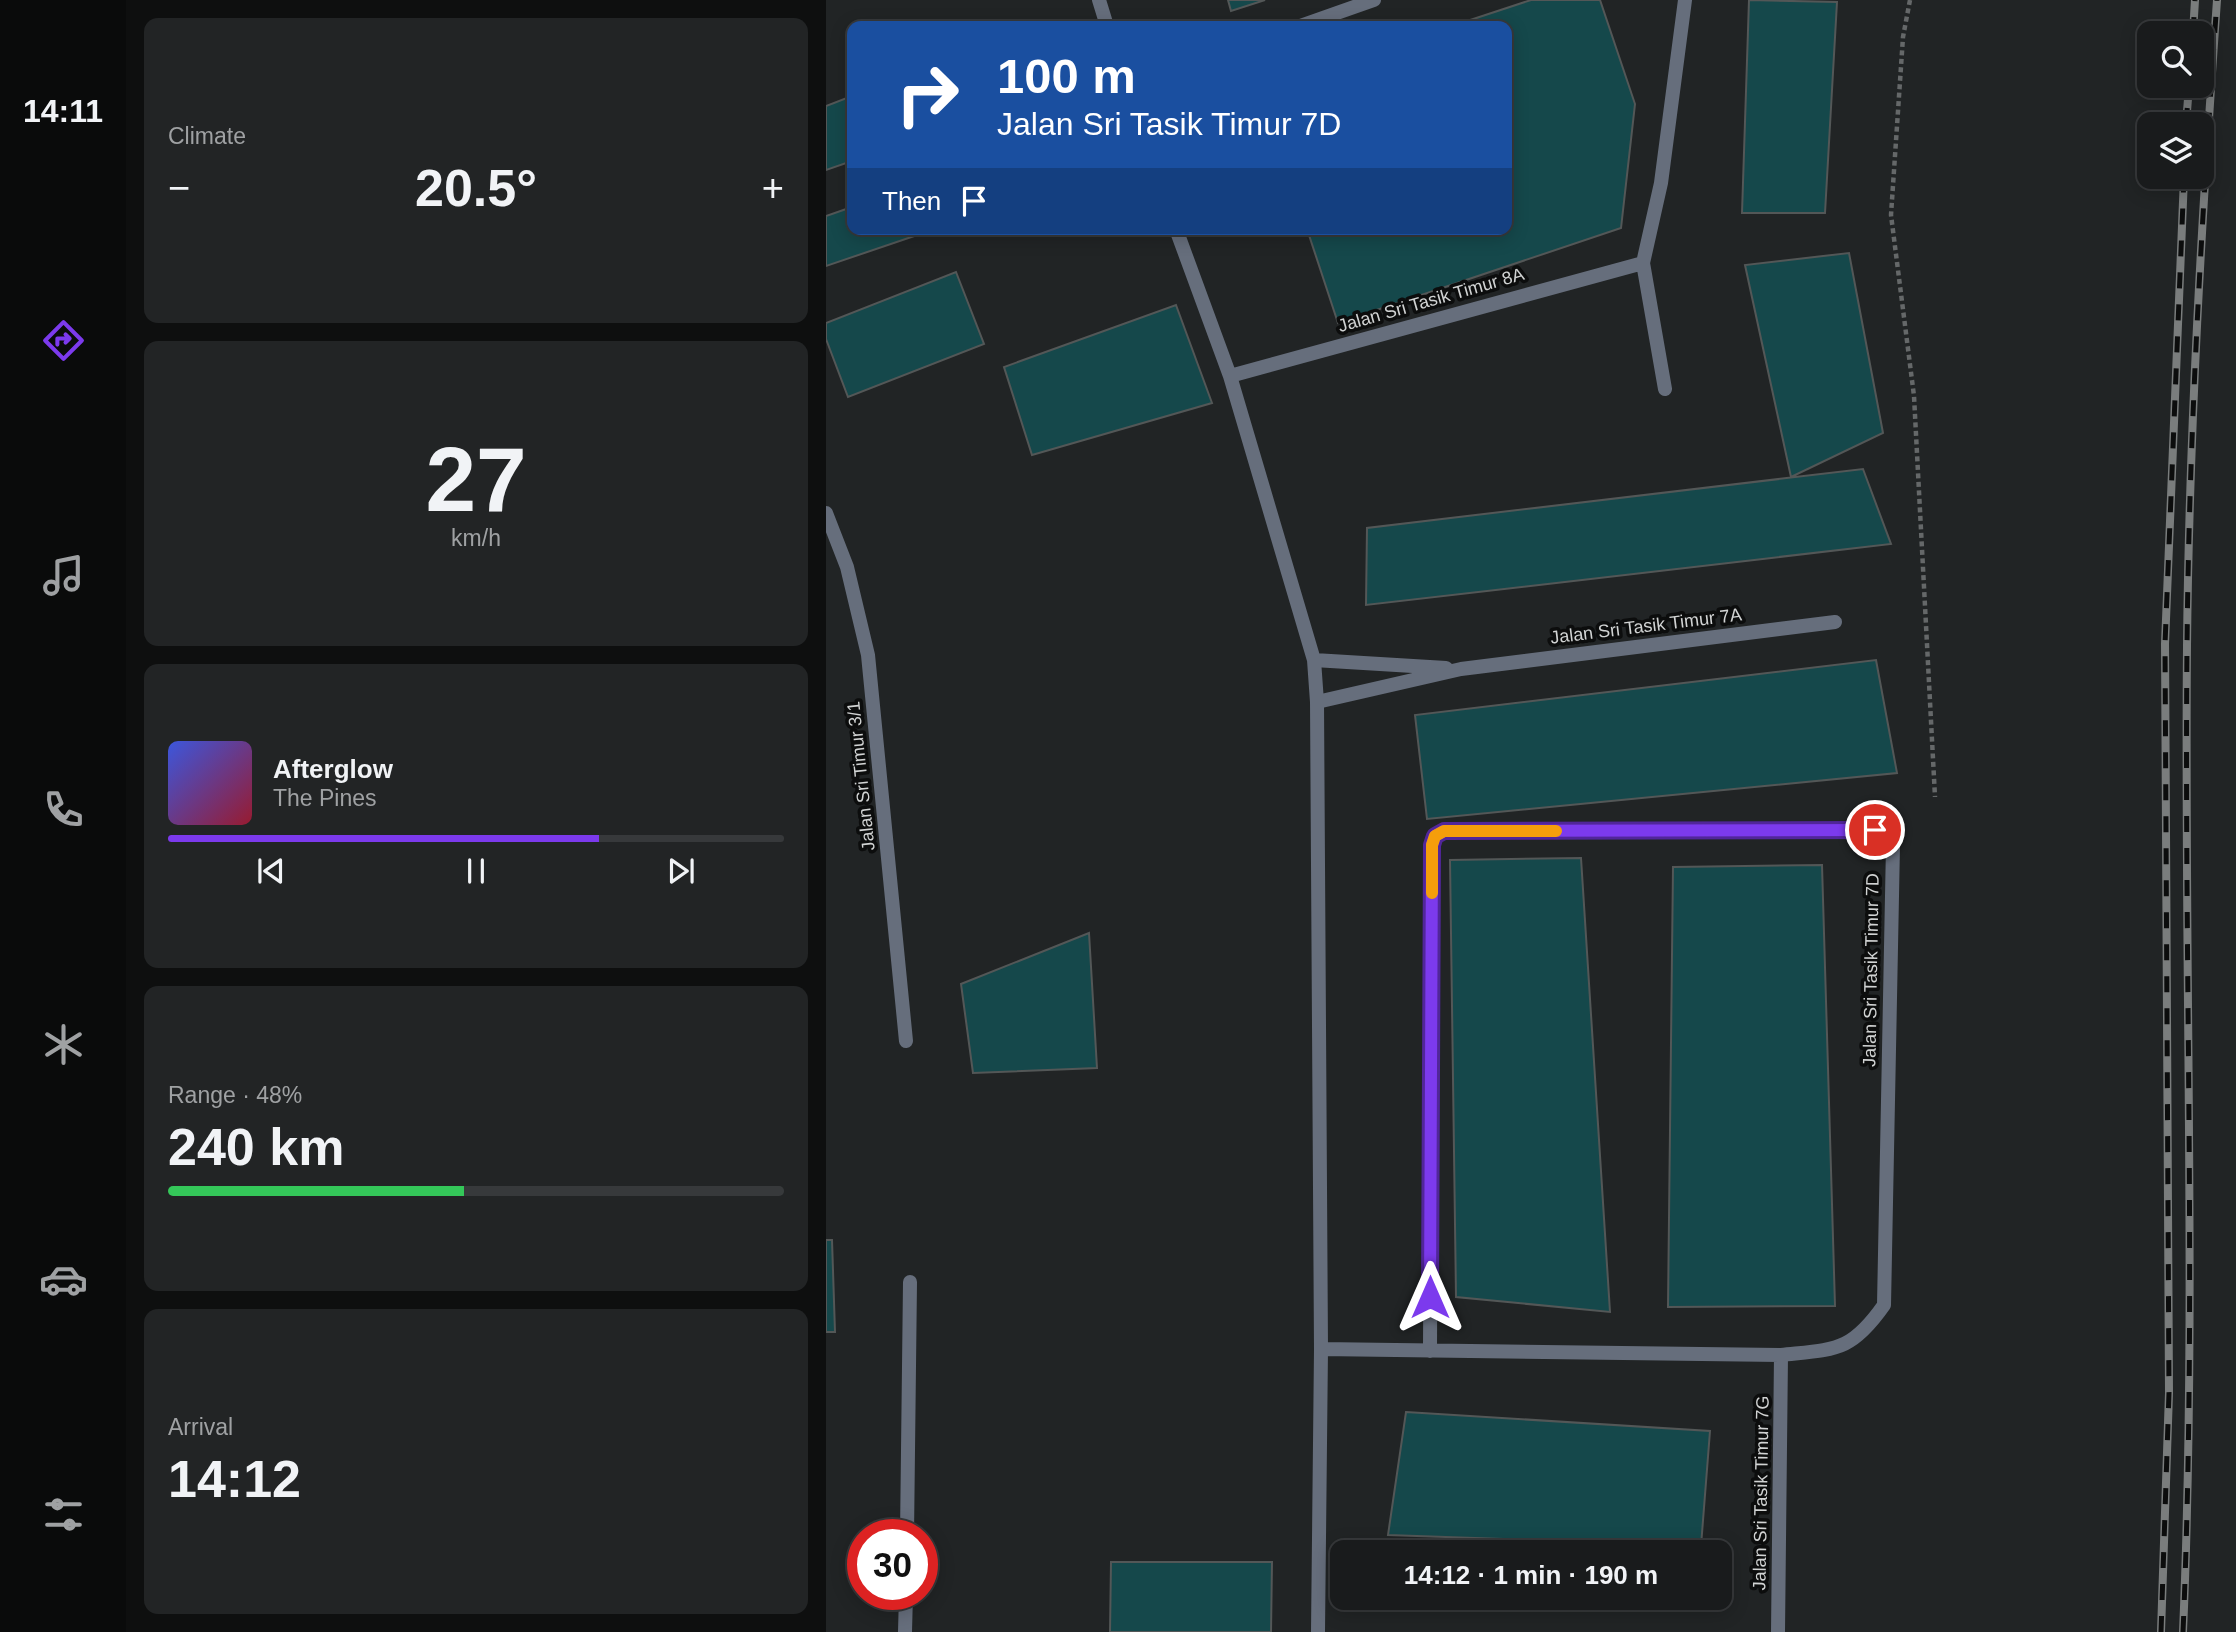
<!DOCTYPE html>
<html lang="en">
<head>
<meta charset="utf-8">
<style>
  :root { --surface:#191b1c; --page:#222425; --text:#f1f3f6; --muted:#9fa1a3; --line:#37393b; --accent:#7c3aed }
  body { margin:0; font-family:Helvetica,sans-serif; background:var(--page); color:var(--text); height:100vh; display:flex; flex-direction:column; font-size:26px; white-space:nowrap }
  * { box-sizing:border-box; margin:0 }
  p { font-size:23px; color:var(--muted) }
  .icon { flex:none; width:38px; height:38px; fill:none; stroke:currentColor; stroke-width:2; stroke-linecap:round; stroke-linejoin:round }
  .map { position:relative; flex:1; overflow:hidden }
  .panel { display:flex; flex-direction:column; gap:18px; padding:18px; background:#0e0f0f; width:700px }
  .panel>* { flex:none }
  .top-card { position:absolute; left:21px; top:21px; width:665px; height:214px; border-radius:14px; box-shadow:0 4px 18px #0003,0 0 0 2px var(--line); background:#1a4fa0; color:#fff; overflow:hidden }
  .fabs { position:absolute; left:1311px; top:21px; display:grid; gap:14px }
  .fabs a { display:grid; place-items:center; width:77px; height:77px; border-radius:14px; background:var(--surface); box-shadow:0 4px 18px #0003,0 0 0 2px var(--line); font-size:35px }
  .speed { position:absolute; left:21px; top:1519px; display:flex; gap:14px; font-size:35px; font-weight:700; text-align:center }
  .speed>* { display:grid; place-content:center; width:91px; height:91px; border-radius:50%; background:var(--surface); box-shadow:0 4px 18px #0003,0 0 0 2px var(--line); line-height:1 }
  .speed .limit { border:10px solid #d22; background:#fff; color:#111 }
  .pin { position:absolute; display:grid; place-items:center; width:60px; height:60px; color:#fff; margin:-30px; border:4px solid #fff; border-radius:50%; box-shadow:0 2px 7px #0007 }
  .me { position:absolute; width:77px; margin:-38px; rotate:0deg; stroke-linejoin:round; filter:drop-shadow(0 0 5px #0008) }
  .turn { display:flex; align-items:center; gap:24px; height:147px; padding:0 35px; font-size:32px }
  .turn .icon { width:91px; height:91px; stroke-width:2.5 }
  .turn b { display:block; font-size:49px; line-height:60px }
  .then { display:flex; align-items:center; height:66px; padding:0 35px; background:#0003; gap:14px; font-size:26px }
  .big { font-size:52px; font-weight:700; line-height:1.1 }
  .panel .tile { flex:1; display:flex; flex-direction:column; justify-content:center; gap:10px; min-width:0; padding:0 24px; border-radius:14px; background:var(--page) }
  .panel .dial { align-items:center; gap:0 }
  .dial b { font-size:91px; line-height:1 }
  .song { display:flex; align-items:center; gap:21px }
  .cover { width:84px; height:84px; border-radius:10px; background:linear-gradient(135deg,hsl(230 70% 55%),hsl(350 70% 35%)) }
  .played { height:7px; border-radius:4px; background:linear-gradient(90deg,var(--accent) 70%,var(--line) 70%) }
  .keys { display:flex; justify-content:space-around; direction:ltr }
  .heat { display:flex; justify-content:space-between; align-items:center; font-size:38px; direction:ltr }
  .charge { height:10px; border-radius:5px; background:linear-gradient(90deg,#34c759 48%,var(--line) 0) }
  .trip { position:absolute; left:504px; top:1540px; width:402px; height:70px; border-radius:14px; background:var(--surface); box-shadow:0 4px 18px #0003,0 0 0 2px var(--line); font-weight:700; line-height:70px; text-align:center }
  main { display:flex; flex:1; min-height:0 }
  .dock { display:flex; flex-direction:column; width:126px; justify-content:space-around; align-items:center; background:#0a0b0b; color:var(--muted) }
  .dock .icon { width:49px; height:49px }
  .dock .current { color:var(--accent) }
  .dock b { font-size:32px; color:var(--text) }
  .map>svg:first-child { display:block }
</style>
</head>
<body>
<main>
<nav class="dock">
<b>14:11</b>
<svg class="icon current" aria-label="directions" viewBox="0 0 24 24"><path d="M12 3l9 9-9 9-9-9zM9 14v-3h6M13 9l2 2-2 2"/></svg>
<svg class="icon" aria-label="music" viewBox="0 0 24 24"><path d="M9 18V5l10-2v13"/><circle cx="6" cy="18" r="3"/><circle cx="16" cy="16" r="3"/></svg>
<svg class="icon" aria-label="phone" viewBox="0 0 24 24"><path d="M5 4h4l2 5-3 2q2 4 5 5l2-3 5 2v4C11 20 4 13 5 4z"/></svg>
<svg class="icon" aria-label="climate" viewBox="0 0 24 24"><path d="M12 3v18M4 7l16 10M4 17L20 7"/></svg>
<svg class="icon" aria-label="car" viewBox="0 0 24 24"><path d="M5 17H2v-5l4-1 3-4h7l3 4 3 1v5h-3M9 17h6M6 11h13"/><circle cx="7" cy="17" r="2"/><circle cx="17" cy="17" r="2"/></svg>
<svg class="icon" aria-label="filters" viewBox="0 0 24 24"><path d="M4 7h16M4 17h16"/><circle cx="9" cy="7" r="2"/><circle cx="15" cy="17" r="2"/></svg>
</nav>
<section class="panel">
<div class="tile"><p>Climate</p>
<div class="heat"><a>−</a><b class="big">20.5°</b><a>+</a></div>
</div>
<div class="tile dial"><b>27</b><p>km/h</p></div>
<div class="tile">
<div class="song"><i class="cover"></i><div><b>Afterglow</b><p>The Pines</p></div></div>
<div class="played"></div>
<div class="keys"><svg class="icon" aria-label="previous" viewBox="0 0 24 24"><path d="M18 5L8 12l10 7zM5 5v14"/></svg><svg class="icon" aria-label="pause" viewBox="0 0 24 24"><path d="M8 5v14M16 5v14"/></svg><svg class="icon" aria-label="next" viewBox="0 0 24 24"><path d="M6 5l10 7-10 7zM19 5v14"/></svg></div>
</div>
<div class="tile"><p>Range · 48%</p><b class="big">240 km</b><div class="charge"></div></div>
<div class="tile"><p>Arrival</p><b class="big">14:12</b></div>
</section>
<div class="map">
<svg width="1410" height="1632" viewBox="0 0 1410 1632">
  <rect width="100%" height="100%" fill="#212425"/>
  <path fill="#15484b" stroke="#535757" stroke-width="2" d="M402,0H439L405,11Z
    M705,0H774L809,104L795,228L512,323L481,229H681V26H626Z
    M923,0L1011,2L999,213H916Z
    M26,96V161L0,170V106Z
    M26,207V229H109L0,266V216Z
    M1023,253L1057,433L965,477L919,265Z
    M130,272L158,344L22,397L0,339V323Z
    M350,305L386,403L206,455L178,367Z
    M1037,469L1065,544L540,605L541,528Z
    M1050,660L1071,773L601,819L589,715Z
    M755,858L784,1312L630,1297L624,860Z
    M996,865L1009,1306L842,1307L847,867Z
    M263,933L271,1068L147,1073L135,984Z
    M0,1240H6L9,1332H0Z
    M580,1412L884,1431L875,1546L562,1535Z
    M285,1562H446L445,1632H284Z"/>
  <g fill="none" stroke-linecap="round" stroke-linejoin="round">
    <path stroke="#656869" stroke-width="4.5" stroke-dasharray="5 3.5" stroke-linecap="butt" d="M1084,0L1077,37L1065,215L1088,396L1109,797"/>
    <path stroke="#666e7c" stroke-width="14" d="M273,0L281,26
      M474,26L548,0
      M350,229L404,376L488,660L491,702L495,1349L492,1632
      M404,376L817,263
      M839,389L817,263L835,183L859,0
      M0,513L21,567L42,655L80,1041
      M488,660L620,668
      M491,702L635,669L1009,622
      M495,1349L955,1355C1010,1349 1025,1352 1058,1305L1067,845L1063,833L1049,830L618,831L609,836L606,845L604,1351
      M81,1535L84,1282
      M79,1632L80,1594
      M952,1632L955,1355"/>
    <defs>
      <path id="rail" d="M1367,33L1369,0
        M1360,124L1363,86
        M1335,1632L1343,1393L1339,644L1358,177
        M1357,1632C1371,1304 1358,976 1361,647C1363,432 1376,215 1391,0"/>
    </defs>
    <use href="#rail" stroke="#7a7d7d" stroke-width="8"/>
    <use href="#rail" stroke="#0c0d0d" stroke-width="5" stroke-dasharray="16" stroke-linecap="butt"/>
  </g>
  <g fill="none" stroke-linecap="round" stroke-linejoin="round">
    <defs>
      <path id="route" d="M604,1297L606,845L609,836L618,831L1049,830"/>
    </defs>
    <use href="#route" stroke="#51269a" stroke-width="18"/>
    <use href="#route" stroke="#7c3aed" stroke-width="12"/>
    <path stroke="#f59e0b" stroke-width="12" d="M606,893V845L609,836L618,831H730"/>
  </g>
  <g text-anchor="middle" stroke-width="7" stroke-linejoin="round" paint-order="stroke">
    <g font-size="18" fill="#d1d3d3" stroke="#0c0d0d">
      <text transform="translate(605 300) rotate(-16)" y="6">Jalan Sri Tasik Timur 8A</text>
      <text transform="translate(820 626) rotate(-7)" y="6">Jalan Sri Tasik Timur 7A</text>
      <text transform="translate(35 776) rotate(-96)" y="6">Jalan Sri Timur 3/1</text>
      <text transform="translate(1045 970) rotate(-89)" y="6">Jalan Sri Tasik Timur 7D</text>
      <text transform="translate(935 1493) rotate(-89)" y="6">Jalan Sri Tasik Timur 7G</text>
    </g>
  </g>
</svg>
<div class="fabs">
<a><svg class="icon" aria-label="search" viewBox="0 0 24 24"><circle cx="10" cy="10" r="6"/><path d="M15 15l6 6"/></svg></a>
<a><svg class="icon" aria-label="layers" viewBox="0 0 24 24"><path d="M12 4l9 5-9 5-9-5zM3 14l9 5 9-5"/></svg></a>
</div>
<div class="speed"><div class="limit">30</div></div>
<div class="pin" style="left:1049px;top:830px;background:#d93025"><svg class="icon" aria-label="arrive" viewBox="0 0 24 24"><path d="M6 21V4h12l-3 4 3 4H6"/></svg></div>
<svg class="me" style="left:604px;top:1297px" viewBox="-20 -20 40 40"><path d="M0-17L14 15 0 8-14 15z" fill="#7c3aed" stroke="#fff" stroke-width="4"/></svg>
<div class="trip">14:12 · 1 min · 190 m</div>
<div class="top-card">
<div class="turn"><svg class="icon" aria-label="right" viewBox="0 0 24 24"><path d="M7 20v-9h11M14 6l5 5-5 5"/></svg><div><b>100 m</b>Jalan Sri Tasik Timur 7D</div></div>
<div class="then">Then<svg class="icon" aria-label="arrive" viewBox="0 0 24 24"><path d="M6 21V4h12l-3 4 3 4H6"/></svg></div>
</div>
</div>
</main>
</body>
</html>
